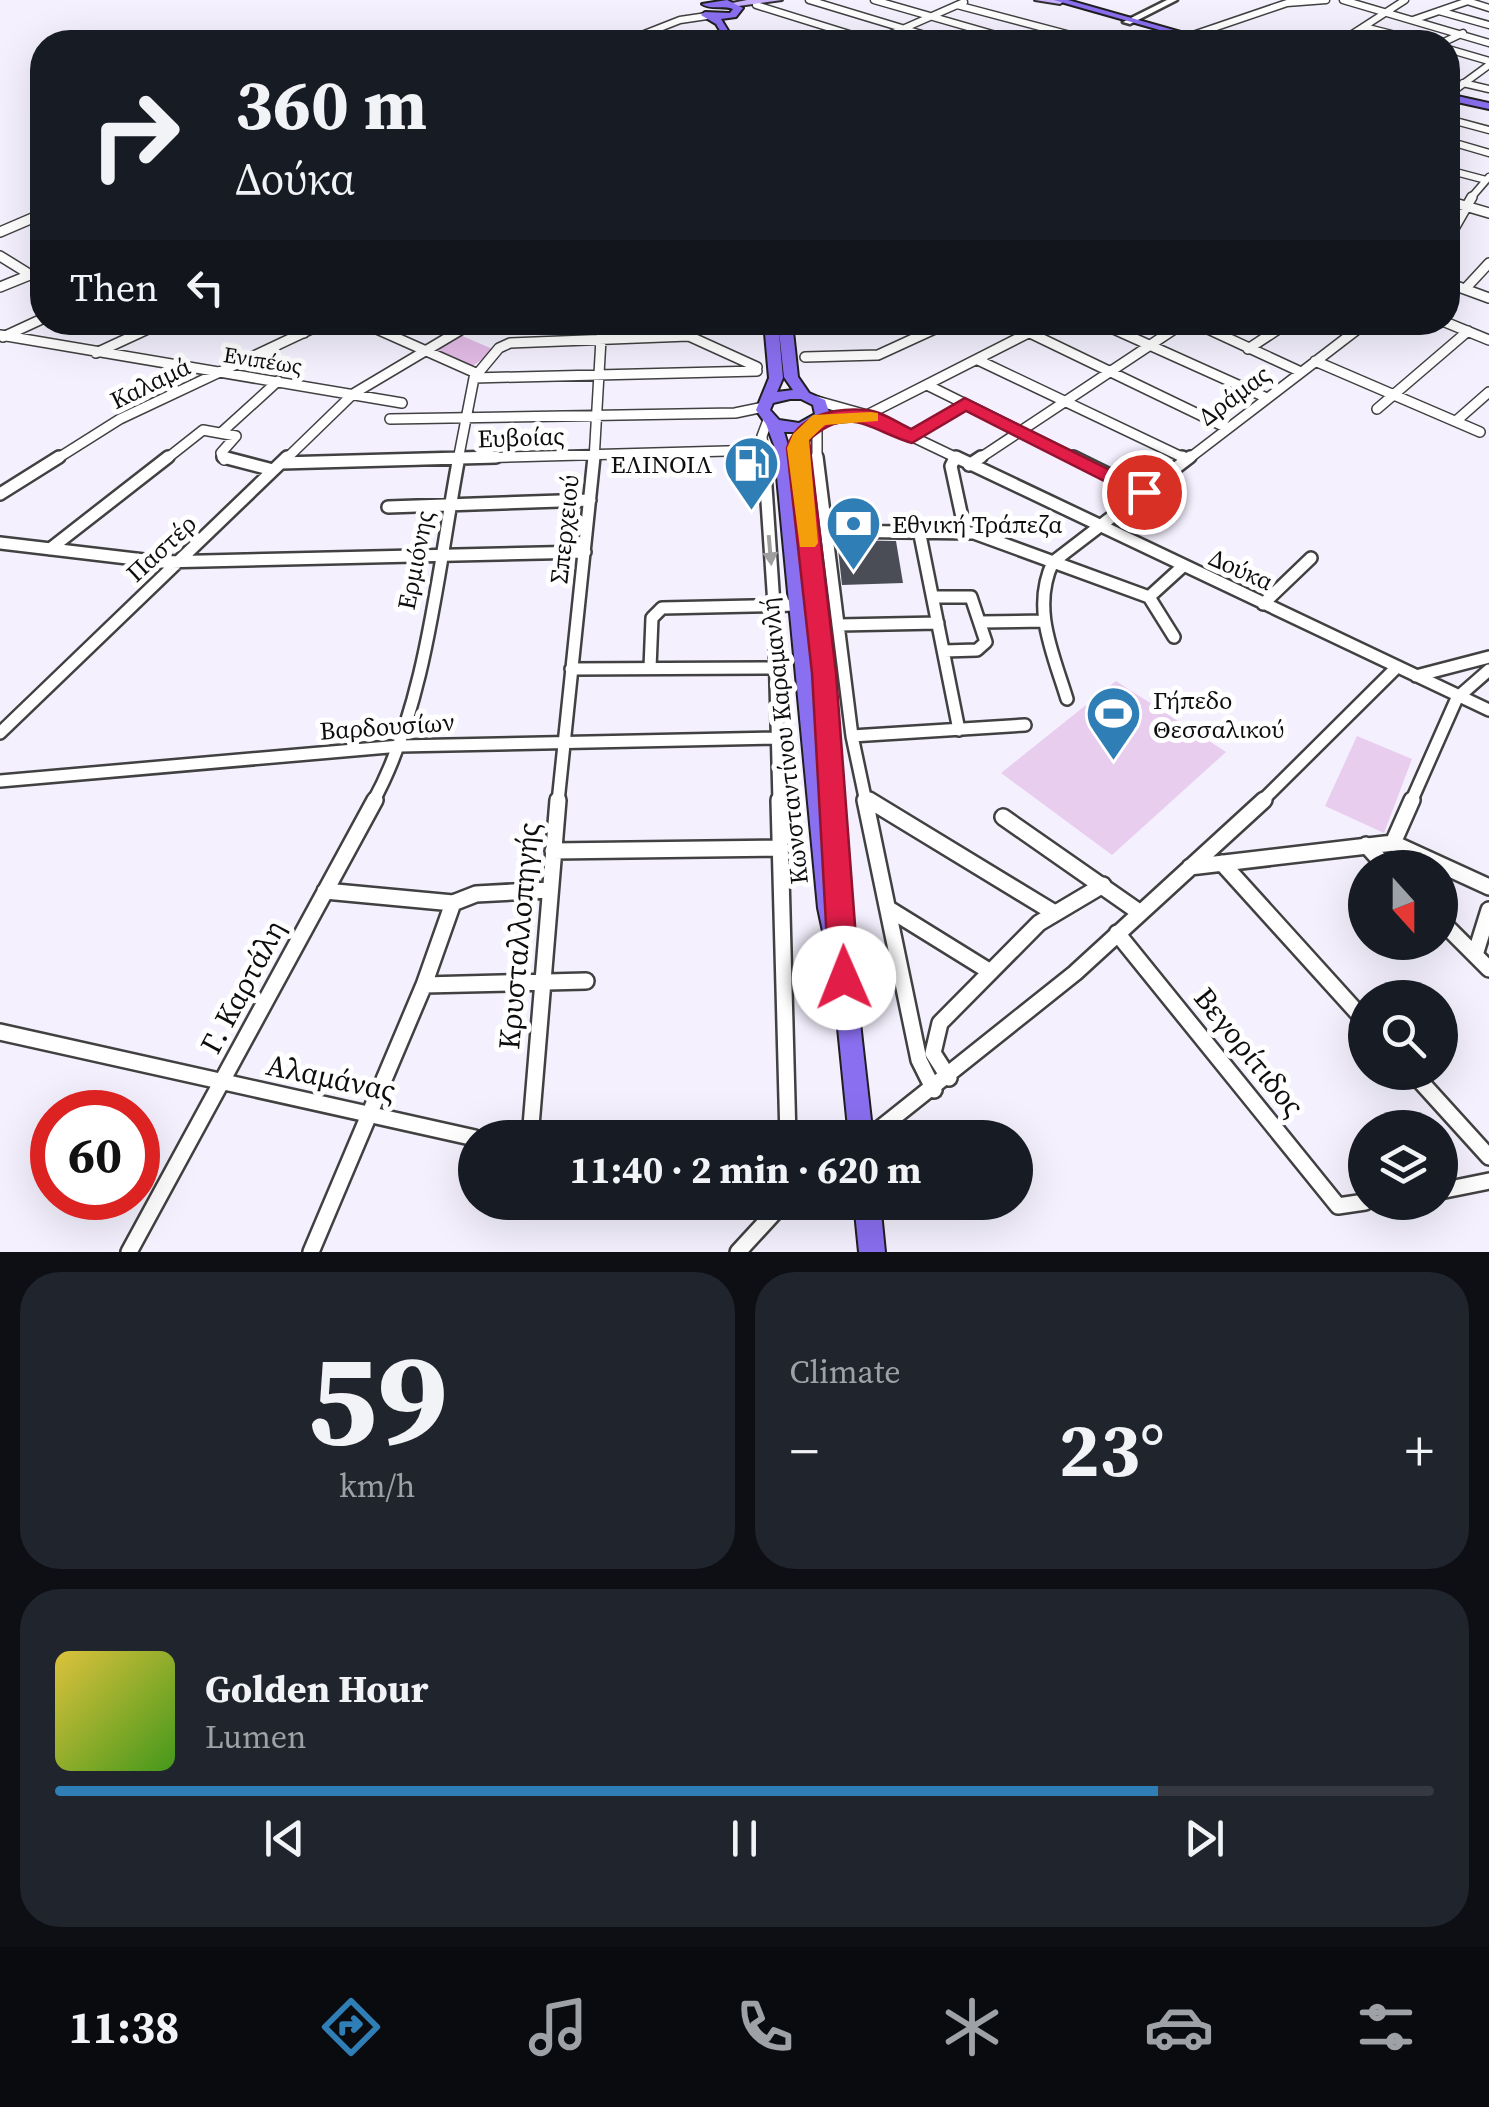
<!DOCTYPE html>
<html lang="en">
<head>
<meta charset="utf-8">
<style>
  :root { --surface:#171b24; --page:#20242c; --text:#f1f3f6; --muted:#9ea1a6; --line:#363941; --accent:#2f7eb6 }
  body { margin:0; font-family:"Source Serif 4",serif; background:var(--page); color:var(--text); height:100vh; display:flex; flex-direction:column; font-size:38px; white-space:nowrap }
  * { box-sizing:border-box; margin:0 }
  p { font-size:32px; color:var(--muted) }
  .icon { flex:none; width:55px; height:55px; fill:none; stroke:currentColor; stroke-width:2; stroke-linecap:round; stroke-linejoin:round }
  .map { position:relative; height:1252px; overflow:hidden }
  .panel { display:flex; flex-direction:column; gap:20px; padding:20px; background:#0d0f14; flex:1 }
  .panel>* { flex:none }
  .hud { position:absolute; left:30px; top:30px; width:1430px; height:305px; border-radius:40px; box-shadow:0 10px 40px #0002; background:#171b24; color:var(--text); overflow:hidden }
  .needle { width:65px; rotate:159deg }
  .buttons { position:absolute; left:1348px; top:850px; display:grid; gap:20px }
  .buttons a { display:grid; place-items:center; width:110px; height:110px; border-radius:50%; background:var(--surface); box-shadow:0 10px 40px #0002; font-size:50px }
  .speed { position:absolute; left:30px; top:1090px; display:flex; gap:20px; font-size:50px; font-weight:700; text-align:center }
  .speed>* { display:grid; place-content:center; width:130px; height:130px; border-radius:50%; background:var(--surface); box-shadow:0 10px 40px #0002; line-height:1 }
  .speed .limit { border:15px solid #d22; background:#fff; color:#111 }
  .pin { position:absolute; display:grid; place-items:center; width:85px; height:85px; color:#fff; margin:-42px; border:5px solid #fff; border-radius:50%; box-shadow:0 2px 10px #0007 }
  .me { position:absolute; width:110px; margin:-55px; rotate:359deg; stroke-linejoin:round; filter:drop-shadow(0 0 8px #0008) }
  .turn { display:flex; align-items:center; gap:35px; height:210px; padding:0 40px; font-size:45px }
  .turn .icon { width:130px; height:130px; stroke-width:2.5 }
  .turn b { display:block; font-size:70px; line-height:85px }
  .then { display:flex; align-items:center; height:95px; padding:0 40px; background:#0003; gap:20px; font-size:38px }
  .big { font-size:75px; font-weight:700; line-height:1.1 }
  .panel .widget { flex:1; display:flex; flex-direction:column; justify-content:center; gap:15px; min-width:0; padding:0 35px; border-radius:40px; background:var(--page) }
  .panel .dial { align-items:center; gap:0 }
  .dial b { font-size:130px; line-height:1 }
  .song { display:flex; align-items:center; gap:30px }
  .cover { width:120px; height:120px; border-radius:15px; background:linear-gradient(135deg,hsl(50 70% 55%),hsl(100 70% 35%)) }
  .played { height:10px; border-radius:5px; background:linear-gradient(90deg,var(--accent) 80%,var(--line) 80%) }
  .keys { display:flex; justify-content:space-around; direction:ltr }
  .heat { display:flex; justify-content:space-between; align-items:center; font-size:55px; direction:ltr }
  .panel .tiles { flex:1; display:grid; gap:20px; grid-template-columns:1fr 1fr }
  .widget:last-child { grid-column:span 2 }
  .trip { position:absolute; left:458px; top:1120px; width:575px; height:100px; border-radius:50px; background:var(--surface); box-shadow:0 10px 40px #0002; font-weight:700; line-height:100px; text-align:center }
  .menu { display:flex; height:160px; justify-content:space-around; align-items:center; background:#090b0e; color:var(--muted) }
  .menu .icon { width:70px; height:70px }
  .menu .selected { color:var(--accent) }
  .menu b { font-size:45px; color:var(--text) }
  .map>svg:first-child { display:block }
</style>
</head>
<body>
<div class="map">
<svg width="1489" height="1252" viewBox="0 0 1489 1252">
  <rect width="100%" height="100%" fill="#f4f0fe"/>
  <path fill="#e4bce7" d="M460,335L495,350L470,368L432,351Z"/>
  <path fill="#e8cdee" d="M1116,681L1226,752L1112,855L1001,773Z
    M1357,736L1412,759L1384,833L1325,806Z"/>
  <path fill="#4b4d56" d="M837,540L896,541L903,583L842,585Z"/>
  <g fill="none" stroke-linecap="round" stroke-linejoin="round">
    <defs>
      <path id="minor-far3" d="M809,0L948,42
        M874,0L1020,42
        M1343,0L1489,43
        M1467,1L1489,8
        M756,5L875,42
        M957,5L1097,42
        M1439,11L1489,25
        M1413,20L1471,0
        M1364,27L1423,42
        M1187,37L1287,3L1326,0
        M624,42L680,20L707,16
        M873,42L964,2
        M1152,42L1176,34
        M1340,42L1405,0
        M1444,42L1463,33
        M1448,49L1489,61
        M1463,83L1489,89
        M1448,95L1489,65
        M1448,109L1458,99
        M1448,119L1489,130
        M1448,141L1489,153
        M1448,170L1486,180
        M1470,199L1489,177"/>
      <path id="minor-far2" d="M1448,201L1489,213
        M0,232L42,214
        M1448,239L1472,197
        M0,256L42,282
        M1448,283L1489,298
        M0,287L42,270
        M1465,289L1489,263
        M286,322L304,333
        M361,322L478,374
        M658,322L757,367
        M1098,322L1267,398
        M1193,322L1301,372
        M1445,322L1489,340
        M384,332L402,322
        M1030,333L1227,428
        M0,335L402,403
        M3,337L42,319
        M1248,349L1289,322
        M96,353L163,322
        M805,357L878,355L950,322
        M978,360L1186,459
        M1315,361L1480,432
        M474,378L499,348L510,343L688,336
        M927,385L1079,460
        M817,401L867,415L961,460
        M1377,409L1468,331
        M390,419L735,413L764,407
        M820,420L867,415L1050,322
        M1456,421L1489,392
        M223,431L278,381
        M912,437L965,404
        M55,460L120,419L326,322
        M165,460L203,430L236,436L221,453L224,460
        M285,460L353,394L474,322
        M403,460L763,450
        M458,460L474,378L757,371
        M594,460L602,322
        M764,460L762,436L768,420
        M817,460V422
        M977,460L1185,322
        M1187,460L1367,322"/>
      <path id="minor-far1" d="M223,457L273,470
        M764,457L774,605L779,802
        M817,457L852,736L866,802
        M956,457L1489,710
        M1073,457L1144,492
        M1182,457L1186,459
        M955,458L951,466L965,531
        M281,463L496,457
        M969,465L981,457
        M0,494L59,457
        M388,507L590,500
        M919,530L959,730
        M829,531L974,533L1149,597L1182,567
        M0,543L161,562L585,552
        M50,549L168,457
        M934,597H971L986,642L977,650L944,651
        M1149,597L1174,637
        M1263,604L1311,558
        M981,622L1045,621
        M839,625L938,623
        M650,668L652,618L662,608L798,605
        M571,669L776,668
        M1416,676L1489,657
        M1067,699C1053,653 1031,608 1053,562L1190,457
        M0,733L287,457
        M852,736L1025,725
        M0,781L400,746L778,738
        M868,799L874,802
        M373,802C427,704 438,567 459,457
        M558,802L594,457
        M1261,802L1397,667
        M1411,802L1457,698L1489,670"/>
      <path id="minor" d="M779,800L788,1138
        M865,800L919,1060L934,1090
        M869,800L1053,912
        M1003,817L1139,912
        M1393,843L1412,800
        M1366,845L1387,868
        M553,851L781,848
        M1222,863L1365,1021
        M1190,867L1393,843L1489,887
        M325,891L453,903
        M453,903L476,894L549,890
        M889,909L989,971
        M1440,920L1489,969
        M1117,933L1338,1206L1365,1202
        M1475,955L1489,910
        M424,985L586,981
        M0,1032L475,1138
        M1412,1072L1489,1157
        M949,1078L933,1053L940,1023L1039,923L1103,885
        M530,1138L558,800
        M868,1138L1075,973L1264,800
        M1440,1191L1489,1181
        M129,1252L375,800
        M311,1252L424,985L453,903
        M738,1252L784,1202"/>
      <path id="tertiary" d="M1167,0H1177L1130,24L1123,22Z"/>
      <path id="secondary" d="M747,0H782L731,7L727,4Z
        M1035,0H1064V1L1060,4Z"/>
      <path id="primary" d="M727,0L743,8L736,17L721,19L735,42H727L716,24L701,15L705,12L730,13L733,9C723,5 710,10 702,4Z
        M1054,0H1068L1216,42H1202Z
        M1448,94L1489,103V109L1448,100Z
        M764,322H778L783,378L777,392L793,390L784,377L778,322H792L798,377L809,393L825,400L830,415L815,428L805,448L833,673L854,932L847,940L855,978L873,1138H849L833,978L818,908L774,445L766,424L756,410L769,378ZM790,399H801L813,405L815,414L799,423L779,420L770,410L773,403ZM784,432H798L789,448L817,700L788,445Z
        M854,1202H880L885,1252H859Z"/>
    </defs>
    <use href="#minor-far3" stroke="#414141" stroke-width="9"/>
    <use href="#minor-far2" stroke="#414141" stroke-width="12"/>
    <use href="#minor-far1" stroke="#414141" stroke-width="16"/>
    <use href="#minor" stroke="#414141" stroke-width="20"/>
    <use href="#tertiary" stroke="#414141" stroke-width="5"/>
    <use href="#secondary" stroke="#303030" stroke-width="4"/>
    <use href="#primary" stroke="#1f1f1f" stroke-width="4"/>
    <use href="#minor-far3" stroke="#fff" stroke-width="6"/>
    <use href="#minor-far2" stroke="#fff" stroke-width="9"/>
    <use href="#minor-far1" stroke="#fff" stroke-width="11"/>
    <use href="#minor" stroke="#fff" stroke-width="15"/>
    <use href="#tertiary" fill="#fff" fill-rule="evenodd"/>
    <use href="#secondary" fill="#c9b0fa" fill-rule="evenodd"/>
    <use href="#primary" fill="#8a6ff0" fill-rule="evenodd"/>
  </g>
  <defs><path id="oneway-solid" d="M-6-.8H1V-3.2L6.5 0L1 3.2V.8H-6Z" transform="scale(2.5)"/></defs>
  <use fill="#9f9f9f" href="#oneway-solid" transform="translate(770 550) rotate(85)"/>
  <path fill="#e11d48" stroke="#92132f" stroke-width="2.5" d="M965,398L1154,492L1151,497H1136L966,411L912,443C871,431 849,403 809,440L836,673L859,978L854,987L844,990L834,987L829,978L812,673L787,448C797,415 835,407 867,410C881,411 898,423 911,429Z"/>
  <path fill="#f59e0b" d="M871,412L878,413V421L825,425L809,440L818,543L815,547H800L787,448L793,434L813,415Z"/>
  <defs>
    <symbol id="fuel-pin" viewBox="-11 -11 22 30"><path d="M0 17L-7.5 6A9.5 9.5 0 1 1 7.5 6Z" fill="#2f7eb6" stroke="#fff"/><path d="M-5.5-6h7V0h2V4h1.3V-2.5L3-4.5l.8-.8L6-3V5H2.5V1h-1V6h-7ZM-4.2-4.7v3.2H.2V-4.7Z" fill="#fff"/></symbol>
    <symbol id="bank-pin" viewBox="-11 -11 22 30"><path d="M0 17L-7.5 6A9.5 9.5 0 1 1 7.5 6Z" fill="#2f7eb6" stroke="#fff"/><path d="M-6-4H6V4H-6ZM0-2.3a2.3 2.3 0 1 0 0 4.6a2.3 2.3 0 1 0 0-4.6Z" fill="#fff"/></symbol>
    <symbol id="stadium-pin" viewBox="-11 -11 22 30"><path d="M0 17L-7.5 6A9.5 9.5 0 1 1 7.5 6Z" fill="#2f7eb6" stroke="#fff"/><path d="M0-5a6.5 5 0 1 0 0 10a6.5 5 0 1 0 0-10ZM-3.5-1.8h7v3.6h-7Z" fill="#fff"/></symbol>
  </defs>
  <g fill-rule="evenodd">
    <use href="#fuel-pin" x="720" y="432" width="63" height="86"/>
    <use href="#bank-pin" x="822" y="492" width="63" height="86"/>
    <use href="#stadium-pin" x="1082" y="682" width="63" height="86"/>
  </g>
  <g text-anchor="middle" stroke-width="10" stroke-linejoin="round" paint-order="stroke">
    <g font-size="22" fill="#0e0e0e" stroke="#fff">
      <text transform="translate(263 360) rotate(9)" y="8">Ενιπέως</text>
    </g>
    <g font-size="25" fill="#0e0e0e" stroke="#fff">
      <text transform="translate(150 383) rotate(-26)" y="9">Καλαμά</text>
      <text transform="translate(1234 395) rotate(-37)" y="9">Δράμας</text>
      <text transform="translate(521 437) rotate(-2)" y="9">Ευβοίας</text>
      <text transform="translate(564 529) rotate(-84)" y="9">Σπερχειού</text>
      <text transform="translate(161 548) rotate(-43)" y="9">Παστέρ</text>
      <text transform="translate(415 560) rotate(-79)" y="9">Ερμιόνης</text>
      <text transform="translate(1241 569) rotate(24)" y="9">Δούκα</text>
      <text transform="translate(387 726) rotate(-4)" y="9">Βαρδουσίων</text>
      <text transform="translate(784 741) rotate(-96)" y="9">Κωνσταντίνου Καραμανλή</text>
    </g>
    <g font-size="25" fill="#0e0e0e" stroke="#fff" text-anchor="start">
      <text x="712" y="473" text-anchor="end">ΕΛΙΝΟΙΛ</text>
      <text x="892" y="533">Εθνική Τράπεζα</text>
      <text x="1153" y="709">Γήπεδο<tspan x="1153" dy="29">Θεσσαλικού</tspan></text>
    </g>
    <g font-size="30" fill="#0e0e0e" stroke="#fff">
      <text transform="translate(519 936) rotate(-85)" y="10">Κρυσταλλοπηγής</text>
      <text transform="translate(243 987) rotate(-62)" y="10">Γ. Καρτάλη</text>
      <text transform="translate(1249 1052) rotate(51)" y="10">Βεγορίτιδος</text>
      <text transform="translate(331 1078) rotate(12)" y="10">Αλαμάνας</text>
    </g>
  </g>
</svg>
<div class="buttons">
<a><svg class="needle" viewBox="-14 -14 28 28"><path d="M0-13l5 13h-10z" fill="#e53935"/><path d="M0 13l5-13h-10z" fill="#9ea1a6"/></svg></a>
<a><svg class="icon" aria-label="search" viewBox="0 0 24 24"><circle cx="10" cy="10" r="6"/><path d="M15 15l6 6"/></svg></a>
<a><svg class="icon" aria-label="layers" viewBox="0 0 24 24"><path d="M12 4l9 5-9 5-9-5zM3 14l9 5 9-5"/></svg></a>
</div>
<div class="speed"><div class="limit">60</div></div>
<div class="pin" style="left:1144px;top:492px;background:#d93025"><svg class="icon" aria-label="arrive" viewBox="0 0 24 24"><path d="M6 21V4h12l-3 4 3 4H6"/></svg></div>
<svg class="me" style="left:844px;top:978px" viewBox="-20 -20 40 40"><circle r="19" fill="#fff"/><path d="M0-13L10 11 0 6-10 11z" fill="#e11d48"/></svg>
<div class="trip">11:40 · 2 min · 620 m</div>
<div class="hud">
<div class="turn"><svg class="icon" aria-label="right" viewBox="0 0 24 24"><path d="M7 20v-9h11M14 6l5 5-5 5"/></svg><div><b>360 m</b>Δούκα</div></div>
<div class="then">Then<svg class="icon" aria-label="left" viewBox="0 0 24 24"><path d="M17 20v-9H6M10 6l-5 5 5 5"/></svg></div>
</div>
</div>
<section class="panel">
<div class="tiles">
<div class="widget dial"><b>59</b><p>km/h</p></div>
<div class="widget"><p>Climate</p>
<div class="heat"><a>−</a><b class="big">23°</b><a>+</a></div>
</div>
<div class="widget">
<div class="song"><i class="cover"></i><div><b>Golden Hour</b><p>Lumen</p></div></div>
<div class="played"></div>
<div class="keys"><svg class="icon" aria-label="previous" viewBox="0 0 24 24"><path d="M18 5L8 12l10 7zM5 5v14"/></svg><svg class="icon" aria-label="pause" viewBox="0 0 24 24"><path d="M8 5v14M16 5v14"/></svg><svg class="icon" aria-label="next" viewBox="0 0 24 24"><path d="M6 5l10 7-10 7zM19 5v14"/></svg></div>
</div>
</div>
</section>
<nav class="menu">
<b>11:38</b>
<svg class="icon selected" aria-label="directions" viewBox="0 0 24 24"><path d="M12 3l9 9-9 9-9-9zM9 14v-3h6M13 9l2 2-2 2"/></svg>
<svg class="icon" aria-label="music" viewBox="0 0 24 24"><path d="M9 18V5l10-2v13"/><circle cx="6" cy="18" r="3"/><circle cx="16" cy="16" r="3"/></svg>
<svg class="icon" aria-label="phone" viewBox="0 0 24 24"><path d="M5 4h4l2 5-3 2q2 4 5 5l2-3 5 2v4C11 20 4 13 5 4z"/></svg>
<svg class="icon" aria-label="climate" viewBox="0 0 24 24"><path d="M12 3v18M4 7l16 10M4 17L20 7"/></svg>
<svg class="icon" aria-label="car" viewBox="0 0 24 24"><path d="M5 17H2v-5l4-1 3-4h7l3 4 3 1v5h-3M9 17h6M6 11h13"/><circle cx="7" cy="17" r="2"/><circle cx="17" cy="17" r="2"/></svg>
<svg class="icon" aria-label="filters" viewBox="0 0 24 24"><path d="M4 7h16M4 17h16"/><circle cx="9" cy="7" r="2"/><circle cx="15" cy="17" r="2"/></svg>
</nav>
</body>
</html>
